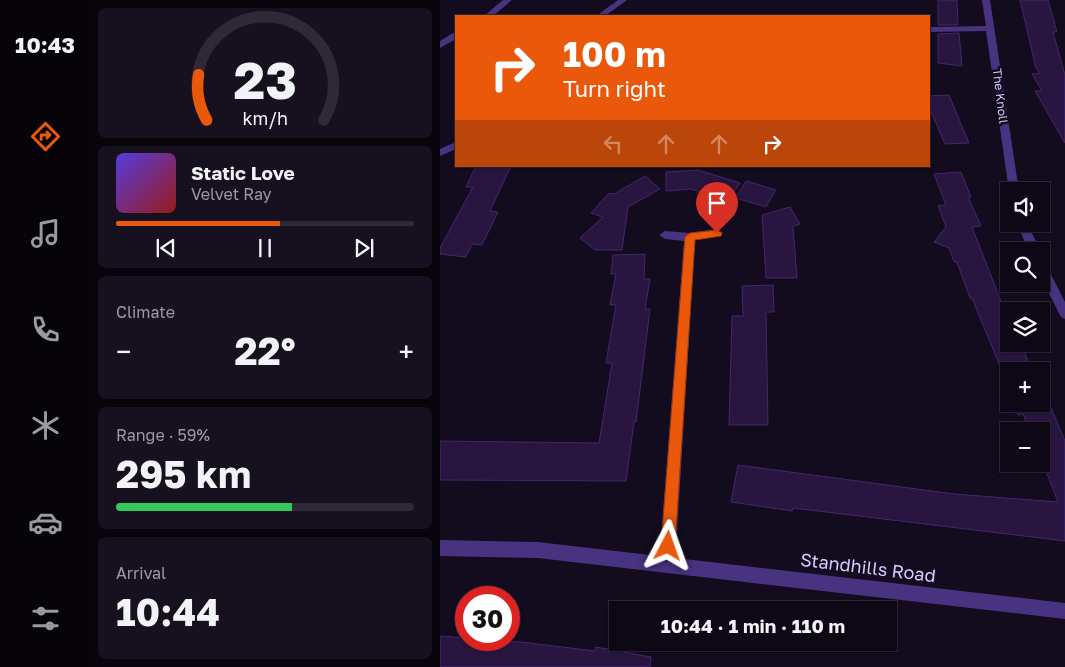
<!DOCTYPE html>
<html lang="en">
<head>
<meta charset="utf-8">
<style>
  :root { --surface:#0e0816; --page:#17111f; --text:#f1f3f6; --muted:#9b9aa1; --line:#2e2935; --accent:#ea580c }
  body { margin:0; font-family:"Golos Text",sans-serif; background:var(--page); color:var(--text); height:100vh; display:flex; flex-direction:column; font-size:19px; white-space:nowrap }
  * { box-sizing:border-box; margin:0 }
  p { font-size:16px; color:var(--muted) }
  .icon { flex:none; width:28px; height:28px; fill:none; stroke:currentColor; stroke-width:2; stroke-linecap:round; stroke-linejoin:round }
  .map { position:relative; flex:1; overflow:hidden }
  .drawer { display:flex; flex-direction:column; gap:8px; padding:8px; background:#08040c; width:350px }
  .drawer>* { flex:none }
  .hud { position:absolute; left:15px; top:15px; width:475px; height:152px; border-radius:0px; box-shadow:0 1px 4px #0004,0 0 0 1px var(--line); background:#ea580c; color:#fff; overflow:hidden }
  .controls { position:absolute; left:560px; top:182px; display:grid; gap:10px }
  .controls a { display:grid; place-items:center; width:50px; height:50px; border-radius:0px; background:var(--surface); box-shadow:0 1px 4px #0004,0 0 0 1px var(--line); font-size:25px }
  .speed { position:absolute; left:15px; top:586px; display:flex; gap:10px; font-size:25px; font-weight:700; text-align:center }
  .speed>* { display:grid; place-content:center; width:65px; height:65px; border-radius:50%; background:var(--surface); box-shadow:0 1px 4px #0004,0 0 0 1px var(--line); line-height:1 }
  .speed .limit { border:8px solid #d22; background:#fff; color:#111 }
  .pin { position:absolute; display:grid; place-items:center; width:42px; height:42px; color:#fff; margin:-51px -21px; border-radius:50% 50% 50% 0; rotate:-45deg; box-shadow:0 0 5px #0007 }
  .pin .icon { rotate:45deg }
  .me { position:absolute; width:55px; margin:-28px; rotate:4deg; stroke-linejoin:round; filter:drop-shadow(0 0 4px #0008) }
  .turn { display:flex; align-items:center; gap:18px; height:105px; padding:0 25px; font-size:22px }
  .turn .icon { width:65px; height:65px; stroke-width:2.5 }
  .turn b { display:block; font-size:35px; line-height:42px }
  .lanes { display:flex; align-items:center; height:48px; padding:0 25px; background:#0003; justify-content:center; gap:25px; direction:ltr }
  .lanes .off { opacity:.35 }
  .big { font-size:38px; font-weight:700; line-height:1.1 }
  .drawer .tile { flex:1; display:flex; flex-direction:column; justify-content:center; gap:8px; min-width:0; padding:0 18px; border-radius:8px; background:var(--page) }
  .drawer .dial { align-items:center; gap:0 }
  .dial svg { height:130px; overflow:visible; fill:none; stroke:var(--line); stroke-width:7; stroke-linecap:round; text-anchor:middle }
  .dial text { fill:var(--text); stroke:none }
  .song { display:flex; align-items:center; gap:15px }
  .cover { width:60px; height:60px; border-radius:8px; background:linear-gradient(135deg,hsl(250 70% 55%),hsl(0 70% 35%)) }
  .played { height:5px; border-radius:2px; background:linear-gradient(90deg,var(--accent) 55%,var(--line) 55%) }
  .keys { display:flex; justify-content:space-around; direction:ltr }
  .heat { display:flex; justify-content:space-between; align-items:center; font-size:28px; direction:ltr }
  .charge { height:8px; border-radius:4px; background:linear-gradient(90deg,#34c759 59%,var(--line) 0) }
  .trip { position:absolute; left:169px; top:601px; width:288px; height:50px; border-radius:0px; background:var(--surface); box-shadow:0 1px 4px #0004,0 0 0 1px var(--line); font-weight:700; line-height:50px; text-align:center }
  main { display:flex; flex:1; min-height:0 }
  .tabs { display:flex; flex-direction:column; width:90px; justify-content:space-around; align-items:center; background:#060309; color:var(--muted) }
  .tabs .icon { width:35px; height:35px }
  .tabs .selected { color:var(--accent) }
  .tabs b { font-size:22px; color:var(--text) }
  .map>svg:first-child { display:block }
</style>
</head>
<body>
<main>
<nav class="tabs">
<b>10:43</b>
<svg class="icon selected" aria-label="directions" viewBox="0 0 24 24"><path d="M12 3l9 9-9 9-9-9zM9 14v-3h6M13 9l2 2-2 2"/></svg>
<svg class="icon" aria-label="music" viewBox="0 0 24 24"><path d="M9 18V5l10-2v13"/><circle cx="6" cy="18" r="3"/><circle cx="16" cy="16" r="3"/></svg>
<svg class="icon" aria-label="phone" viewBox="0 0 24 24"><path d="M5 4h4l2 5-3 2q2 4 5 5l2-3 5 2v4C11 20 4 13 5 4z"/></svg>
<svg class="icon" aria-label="climate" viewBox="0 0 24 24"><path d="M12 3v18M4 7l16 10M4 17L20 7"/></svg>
<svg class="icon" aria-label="car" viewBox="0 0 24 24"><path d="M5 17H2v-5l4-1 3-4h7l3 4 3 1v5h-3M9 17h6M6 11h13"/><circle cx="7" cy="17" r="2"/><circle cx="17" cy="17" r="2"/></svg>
<svg class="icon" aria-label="filters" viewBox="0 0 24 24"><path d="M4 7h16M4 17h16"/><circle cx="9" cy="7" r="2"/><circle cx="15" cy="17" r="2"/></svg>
</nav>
<section class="drawer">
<div class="tile dial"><svg viewBox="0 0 100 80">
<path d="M14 69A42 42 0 1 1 86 69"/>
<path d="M14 69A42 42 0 0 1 9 41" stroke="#ea580c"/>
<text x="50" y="56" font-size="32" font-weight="700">23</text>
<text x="50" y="72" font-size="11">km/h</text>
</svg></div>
<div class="tile">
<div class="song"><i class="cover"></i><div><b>Static Love</b><p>Velvet Ray</p></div></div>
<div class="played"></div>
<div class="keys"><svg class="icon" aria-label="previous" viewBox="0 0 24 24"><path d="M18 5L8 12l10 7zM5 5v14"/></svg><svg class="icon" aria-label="pause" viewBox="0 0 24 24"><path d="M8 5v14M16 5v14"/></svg><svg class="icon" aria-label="next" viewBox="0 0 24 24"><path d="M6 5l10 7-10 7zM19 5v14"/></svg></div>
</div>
<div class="tile"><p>Climate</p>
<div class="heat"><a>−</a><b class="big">22°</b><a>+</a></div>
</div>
<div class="tile"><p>Range · 59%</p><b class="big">295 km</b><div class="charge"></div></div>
<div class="tile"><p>Arrival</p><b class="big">10:44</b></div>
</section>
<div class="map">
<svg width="625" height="667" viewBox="0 0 625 667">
  <rect width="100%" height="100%" fill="#130b1e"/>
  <path fill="#281640" stroke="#45266d" d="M498,0H517L518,25H498Z
    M580,0H608L617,32H613L625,75V143L595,91H602L592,74L600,73L596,68Z
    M519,33L522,66L498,63V34Z
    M509,95L529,143L505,144L489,107V96Z
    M36,166H71L50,211L58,212L42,245L32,244L26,257L0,254V248L33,187H26Z
    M258,170L300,183L288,201L251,189L226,191V172Z
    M521,172L531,197H528L541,226L532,227L569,322V344H581L592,371H569V388L532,298H530L517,262H514L509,248L494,242L506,227L498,206L506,205L494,174Z
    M205,176L220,189L188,207L182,250H155L140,238L163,217L151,213L169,193L174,194Z
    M306,181L336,190L326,207L296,198Z
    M350,207L360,224L353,226L357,278H326L322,215Z
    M205,254L204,279H210L205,309H210L196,422H194L186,481L0,480V441L159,443L172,363H166L176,305H170L176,274H171L173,255Z
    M333,285L334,312H326L328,425H289L292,316H303L302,286Z
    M601,384L625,441V541L353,508L352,511L291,502L298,465L514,494L618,502L601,458V431H590L583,414L578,415L575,404H601Z
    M0,636L26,638V640L81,642L155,651L156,647L211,657L210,667H0Z"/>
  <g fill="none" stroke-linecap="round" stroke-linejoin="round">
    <path fill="#483380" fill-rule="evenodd" d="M178,0H187L165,16H156Z
      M542,0H550L579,191H569L546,31L489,32V27L546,26Z
      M16,142V149L0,156V149Z
      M577,224H587L601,251H589Z
      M277,229L283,233L281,236L255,240L235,565L233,571L227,573L221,571L219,565L244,241L225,239L219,235L225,231L250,233Z
      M601,262L605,263L625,302V319L621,317L601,278Z"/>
    <path fill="#483380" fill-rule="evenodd" d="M63,0H72L53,16H44Z
      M13,33H16V39L0,48V41Z
      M0,540L98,542L625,603V619L98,558L0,556Z"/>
  </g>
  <path fill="#ea580c" stroke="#983908" d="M277,230L282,233L281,236L255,240L235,546L233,551L228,553L223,551L221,546L245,237L250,233Z"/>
  <g text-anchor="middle" stroke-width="5" stroke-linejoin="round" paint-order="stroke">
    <g font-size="12" fill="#dbc8ff" stroke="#130b1e">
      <text transform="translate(560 96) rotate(83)" y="4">The Knoll</text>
    </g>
    <g font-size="18" fill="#dbc8ff" stroke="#130b1e">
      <text transform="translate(428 568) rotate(7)" y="6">Standhills Road</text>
    </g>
  </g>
</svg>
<div class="controls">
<a><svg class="icon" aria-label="sound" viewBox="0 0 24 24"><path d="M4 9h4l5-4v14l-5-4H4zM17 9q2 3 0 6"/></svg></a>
<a><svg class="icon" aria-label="search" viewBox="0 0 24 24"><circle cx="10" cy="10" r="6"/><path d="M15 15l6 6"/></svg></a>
<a><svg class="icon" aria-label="layers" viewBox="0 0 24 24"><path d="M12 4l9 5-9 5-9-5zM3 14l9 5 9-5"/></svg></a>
<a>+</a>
<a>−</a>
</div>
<div class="speed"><div class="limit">30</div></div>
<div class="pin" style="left:277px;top:233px;background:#d93025"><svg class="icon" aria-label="arrive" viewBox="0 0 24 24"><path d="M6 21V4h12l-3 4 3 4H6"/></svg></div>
<svg class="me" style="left:228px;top:546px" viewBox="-20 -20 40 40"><path d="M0-17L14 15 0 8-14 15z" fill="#ea580c" stroke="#fff" stroke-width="4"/></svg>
<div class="trip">10:44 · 1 min · 110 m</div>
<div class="hud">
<div class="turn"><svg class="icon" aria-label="right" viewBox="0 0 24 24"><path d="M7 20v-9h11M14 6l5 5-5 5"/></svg><div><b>100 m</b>Turn right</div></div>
<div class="lanes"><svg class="icon off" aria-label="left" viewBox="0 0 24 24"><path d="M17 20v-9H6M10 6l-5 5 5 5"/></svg><svg class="icon off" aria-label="ahead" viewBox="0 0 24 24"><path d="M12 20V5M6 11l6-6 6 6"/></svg><svg class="icon off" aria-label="ahead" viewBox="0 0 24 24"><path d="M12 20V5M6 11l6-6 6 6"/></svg><svg class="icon" aria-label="right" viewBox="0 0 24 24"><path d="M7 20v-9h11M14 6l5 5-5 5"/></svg></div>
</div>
</div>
</main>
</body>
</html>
